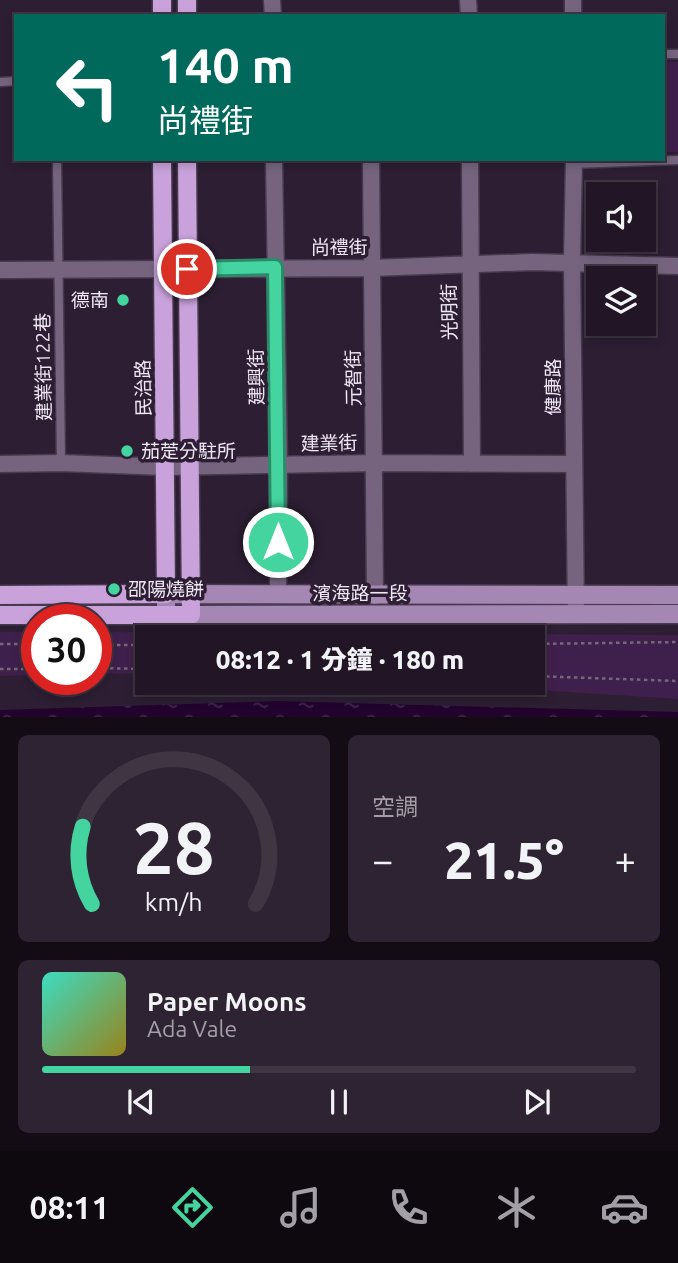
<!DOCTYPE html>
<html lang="zh-TW">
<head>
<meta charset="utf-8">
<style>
  :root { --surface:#221626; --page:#2e2332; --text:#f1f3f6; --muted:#a29fa7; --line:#3f3543; --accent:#43d4a0 }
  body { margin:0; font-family:Ubuntu,"Noto Sans TC",sans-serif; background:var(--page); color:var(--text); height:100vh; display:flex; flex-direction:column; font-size:26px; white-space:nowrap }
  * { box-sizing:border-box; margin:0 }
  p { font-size:23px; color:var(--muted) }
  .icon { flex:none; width:38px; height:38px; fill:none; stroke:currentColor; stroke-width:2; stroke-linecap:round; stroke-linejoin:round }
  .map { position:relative; height:717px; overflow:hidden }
  .panel { display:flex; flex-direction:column; gap:18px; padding:18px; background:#130c15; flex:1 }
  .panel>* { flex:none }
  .guide { position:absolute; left:14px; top:14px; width:651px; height:147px; border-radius:0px; box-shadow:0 4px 10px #0003,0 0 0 2px var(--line); background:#00695c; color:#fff; overflow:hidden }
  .fabs { position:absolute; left:586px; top:182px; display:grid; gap:14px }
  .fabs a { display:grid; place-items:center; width:70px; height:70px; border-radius:0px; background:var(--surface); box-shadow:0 4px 10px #0003,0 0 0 2px var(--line); font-size:35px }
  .speed { position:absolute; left:21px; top:604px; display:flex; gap:14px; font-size:35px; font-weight:700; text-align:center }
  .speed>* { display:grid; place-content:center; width:91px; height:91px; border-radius:50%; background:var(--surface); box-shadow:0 4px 10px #0003,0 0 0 2px var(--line); line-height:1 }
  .speed .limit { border:10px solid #d22; background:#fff; color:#111 }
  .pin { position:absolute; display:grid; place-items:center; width:60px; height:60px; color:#fff; margin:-30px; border:4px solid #fff; border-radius:50%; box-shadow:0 2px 7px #0007 }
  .me { position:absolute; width:77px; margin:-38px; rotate:0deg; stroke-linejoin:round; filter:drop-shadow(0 0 5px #0008) }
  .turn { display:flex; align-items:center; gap:24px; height:147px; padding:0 28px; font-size:32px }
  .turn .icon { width:91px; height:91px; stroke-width:2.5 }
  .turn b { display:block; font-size:49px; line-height:60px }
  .big { font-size:52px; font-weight:800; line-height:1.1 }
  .panel .widget { flex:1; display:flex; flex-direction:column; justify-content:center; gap:10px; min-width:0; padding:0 24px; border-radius:10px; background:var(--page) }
  .panel .dial { align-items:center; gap:0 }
  .dial svg { height:182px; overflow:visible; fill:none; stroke:var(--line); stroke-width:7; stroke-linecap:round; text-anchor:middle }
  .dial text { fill:var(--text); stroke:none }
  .song { display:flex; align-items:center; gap:21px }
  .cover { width:84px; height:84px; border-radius:10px; background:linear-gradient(135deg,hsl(170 70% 55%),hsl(50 70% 35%)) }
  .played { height:7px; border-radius:4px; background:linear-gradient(90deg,var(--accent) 35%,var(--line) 35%) }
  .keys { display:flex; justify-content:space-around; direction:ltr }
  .heat { display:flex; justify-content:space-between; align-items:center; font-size:38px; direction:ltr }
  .panel .tiles { flex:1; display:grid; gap:18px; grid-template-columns:1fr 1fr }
  .widget:last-child { grid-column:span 2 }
  .trip { position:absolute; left:135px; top:625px; width:410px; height:70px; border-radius:0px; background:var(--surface); box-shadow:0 4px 10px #0003,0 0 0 2px var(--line); font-weight:800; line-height:70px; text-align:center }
  .tab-bar { display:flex; height:112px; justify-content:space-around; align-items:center; background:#0e090f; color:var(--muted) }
  .tab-bar .icon { width:49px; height:49px }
  .tab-bar .active { color:var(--accent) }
  .tab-bar b { font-size:32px; color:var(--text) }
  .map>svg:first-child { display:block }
</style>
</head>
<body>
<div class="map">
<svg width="678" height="717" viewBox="0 0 678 717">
  <defs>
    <pattern id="water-ripples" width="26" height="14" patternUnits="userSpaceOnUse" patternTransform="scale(1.75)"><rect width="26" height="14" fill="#22032e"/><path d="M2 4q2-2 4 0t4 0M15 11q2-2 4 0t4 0" fill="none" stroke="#42284d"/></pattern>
  </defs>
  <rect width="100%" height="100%" fill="#2d1e33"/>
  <path fill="#3f204c" d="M663,61L678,62V152H663Z
    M0,632H37V675L0,676Z
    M96,632L678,635V699L424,683L532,682V637H147V673L96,674Z"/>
  <path fill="url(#water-ripples)" d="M278,701L678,712V717H0V710Z"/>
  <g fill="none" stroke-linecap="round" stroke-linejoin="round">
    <defs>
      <path id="lane" d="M663,54H678
        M0,82L16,81
        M57,159L61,463
        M574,164L678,160"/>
      <path id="street" d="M272,0L273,16
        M468,0L469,16
        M573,0V16
        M274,159L279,464L278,595
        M371,159L375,596
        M470,159L472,464
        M574,159L572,263L576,615
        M0,270L372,268L532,262L678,266
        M0,464L61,463L165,467L375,463L574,464"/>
      <path id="secondary" d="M191,615L678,614
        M166,616V594L678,595"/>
      <path id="primary" d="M162,0V16
        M187,16V0
        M0,595L166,594L162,159
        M0,615H191L187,159"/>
    </defs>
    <use href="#lane" stroke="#483a4e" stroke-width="11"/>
    <use href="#street" stroke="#483a4e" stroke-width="19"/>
    <use href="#secondary" stroke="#483a4e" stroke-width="21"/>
    <use href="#primary" stroke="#483a4e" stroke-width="21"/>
    <path stroke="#74687a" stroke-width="2.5" stroke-dasharray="3.5 3.5" stroke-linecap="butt" d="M0,644H37
      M532,644L678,642
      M96,645H147
      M96,668L147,669
      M0,669H37
      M532,676L678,681"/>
    <use href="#lane" stroke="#76647f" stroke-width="8"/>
    <use href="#street" stroke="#76647f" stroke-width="16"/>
    <use href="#secondary" stroke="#a587b3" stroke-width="18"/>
    <use href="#primary" stroke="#c9a2db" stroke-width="18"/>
  </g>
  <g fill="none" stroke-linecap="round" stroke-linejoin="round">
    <defs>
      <path id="route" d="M187,269L275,267L278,542"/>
    </defs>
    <use href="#route" stroke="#2c8a68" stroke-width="18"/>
    <use href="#route" stroke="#43d4a0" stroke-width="12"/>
  </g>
  <g fill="#43d4a0" stroke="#2d1e33" stroke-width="2.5">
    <circle cx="123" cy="300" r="7"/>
    <circle cx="127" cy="451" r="7"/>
    <circle cx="114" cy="589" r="7"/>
  </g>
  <g text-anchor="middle" stroke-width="7" stroke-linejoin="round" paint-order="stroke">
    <g font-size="19" fill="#f0e7f5" stroke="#2d1e33">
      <text x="339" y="254">尚禮街</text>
      <text transform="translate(449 312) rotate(-91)" y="7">光明街</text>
      <text transform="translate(43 367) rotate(-91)" y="7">建業街122巷</text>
      <text transform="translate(256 377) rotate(-91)" y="7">建興街</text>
      <text transform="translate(353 378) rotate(-91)" y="7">元智街</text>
      <text transform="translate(553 387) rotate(-90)" y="7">健康路</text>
      <text transform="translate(143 388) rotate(-91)" y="7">民治路</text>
      <text transform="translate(329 443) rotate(-1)" y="7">建業街</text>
      <text x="360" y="600">濱海路一段</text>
    </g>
    <g font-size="19" fill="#f0e7f5" stroke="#2d1e33" text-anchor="start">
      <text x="109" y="307" text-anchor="end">德南</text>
      <text x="141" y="458">茄萣分駐所</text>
      <text x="128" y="596">邵陽燒餅</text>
    </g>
  </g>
</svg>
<div class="fabs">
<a><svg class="icon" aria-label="sound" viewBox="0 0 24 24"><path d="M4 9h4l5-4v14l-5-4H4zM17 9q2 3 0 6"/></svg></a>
<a><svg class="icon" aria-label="layers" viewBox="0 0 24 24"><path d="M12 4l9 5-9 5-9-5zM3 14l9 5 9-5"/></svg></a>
</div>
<div class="speed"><div class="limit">30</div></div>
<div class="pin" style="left:187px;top:269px;background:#d93025"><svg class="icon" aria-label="arrive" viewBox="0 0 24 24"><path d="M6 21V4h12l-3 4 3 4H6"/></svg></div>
<svg class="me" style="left:278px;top:542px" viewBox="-20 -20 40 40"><circle r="17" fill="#43d4a0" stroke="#fff" stroke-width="3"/><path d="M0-11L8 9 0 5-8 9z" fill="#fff"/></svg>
<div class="trip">08:12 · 1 分鐘 · 180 m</div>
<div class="guide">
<div class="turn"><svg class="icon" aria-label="left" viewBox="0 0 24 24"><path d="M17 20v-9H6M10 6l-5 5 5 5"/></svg><div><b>140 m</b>尚禮街</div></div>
</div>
</div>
<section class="panel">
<div class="tiles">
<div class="widget dial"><svg viewBox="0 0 100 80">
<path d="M14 69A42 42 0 1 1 86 69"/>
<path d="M14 69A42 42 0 0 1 10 35" stroke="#43d4a0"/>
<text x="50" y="56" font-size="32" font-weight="700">28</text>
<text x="50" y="72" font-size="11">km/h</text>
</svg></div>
<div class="widget"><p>空調</p>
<div class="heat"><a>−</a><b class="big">21.5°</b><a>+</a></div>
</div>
<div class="widget">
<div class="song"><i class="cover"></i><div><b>Paper Moons</b><p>Ada Vale</p></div></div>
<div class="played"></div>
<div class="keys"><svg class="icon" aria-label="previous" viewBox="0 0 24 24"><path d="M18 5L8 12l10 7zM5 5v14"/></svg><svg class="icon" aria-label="pause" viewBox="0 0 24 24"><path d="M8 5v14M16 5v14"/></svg><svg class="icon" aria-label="next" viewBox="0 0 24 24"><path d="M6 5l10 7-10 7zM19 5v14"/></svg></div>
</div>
</div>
</section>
<nav class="tab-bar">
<b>08:11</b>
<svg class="icon active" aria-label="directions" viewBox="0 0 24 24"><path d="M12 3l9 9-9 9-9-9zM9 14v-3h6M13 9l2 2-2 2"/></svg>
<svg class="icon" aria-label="music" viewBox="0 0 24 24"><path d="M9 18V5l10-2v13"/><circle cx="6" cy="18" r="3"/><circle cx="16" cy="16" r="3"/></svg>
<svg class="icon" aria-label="phone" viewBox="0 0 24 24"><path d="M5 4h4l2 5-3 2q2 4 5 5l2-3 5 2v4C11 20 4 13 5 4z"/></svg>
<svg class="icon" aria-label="climate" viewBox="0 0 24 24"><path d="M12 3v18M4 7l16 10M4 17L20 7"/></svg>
<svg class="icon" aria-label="car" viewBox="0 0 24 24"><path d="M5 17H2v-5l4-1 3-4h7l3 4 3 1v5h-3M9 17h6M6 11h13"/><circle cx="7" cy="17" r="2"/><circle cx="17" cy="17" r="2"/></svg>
</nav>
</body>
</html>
